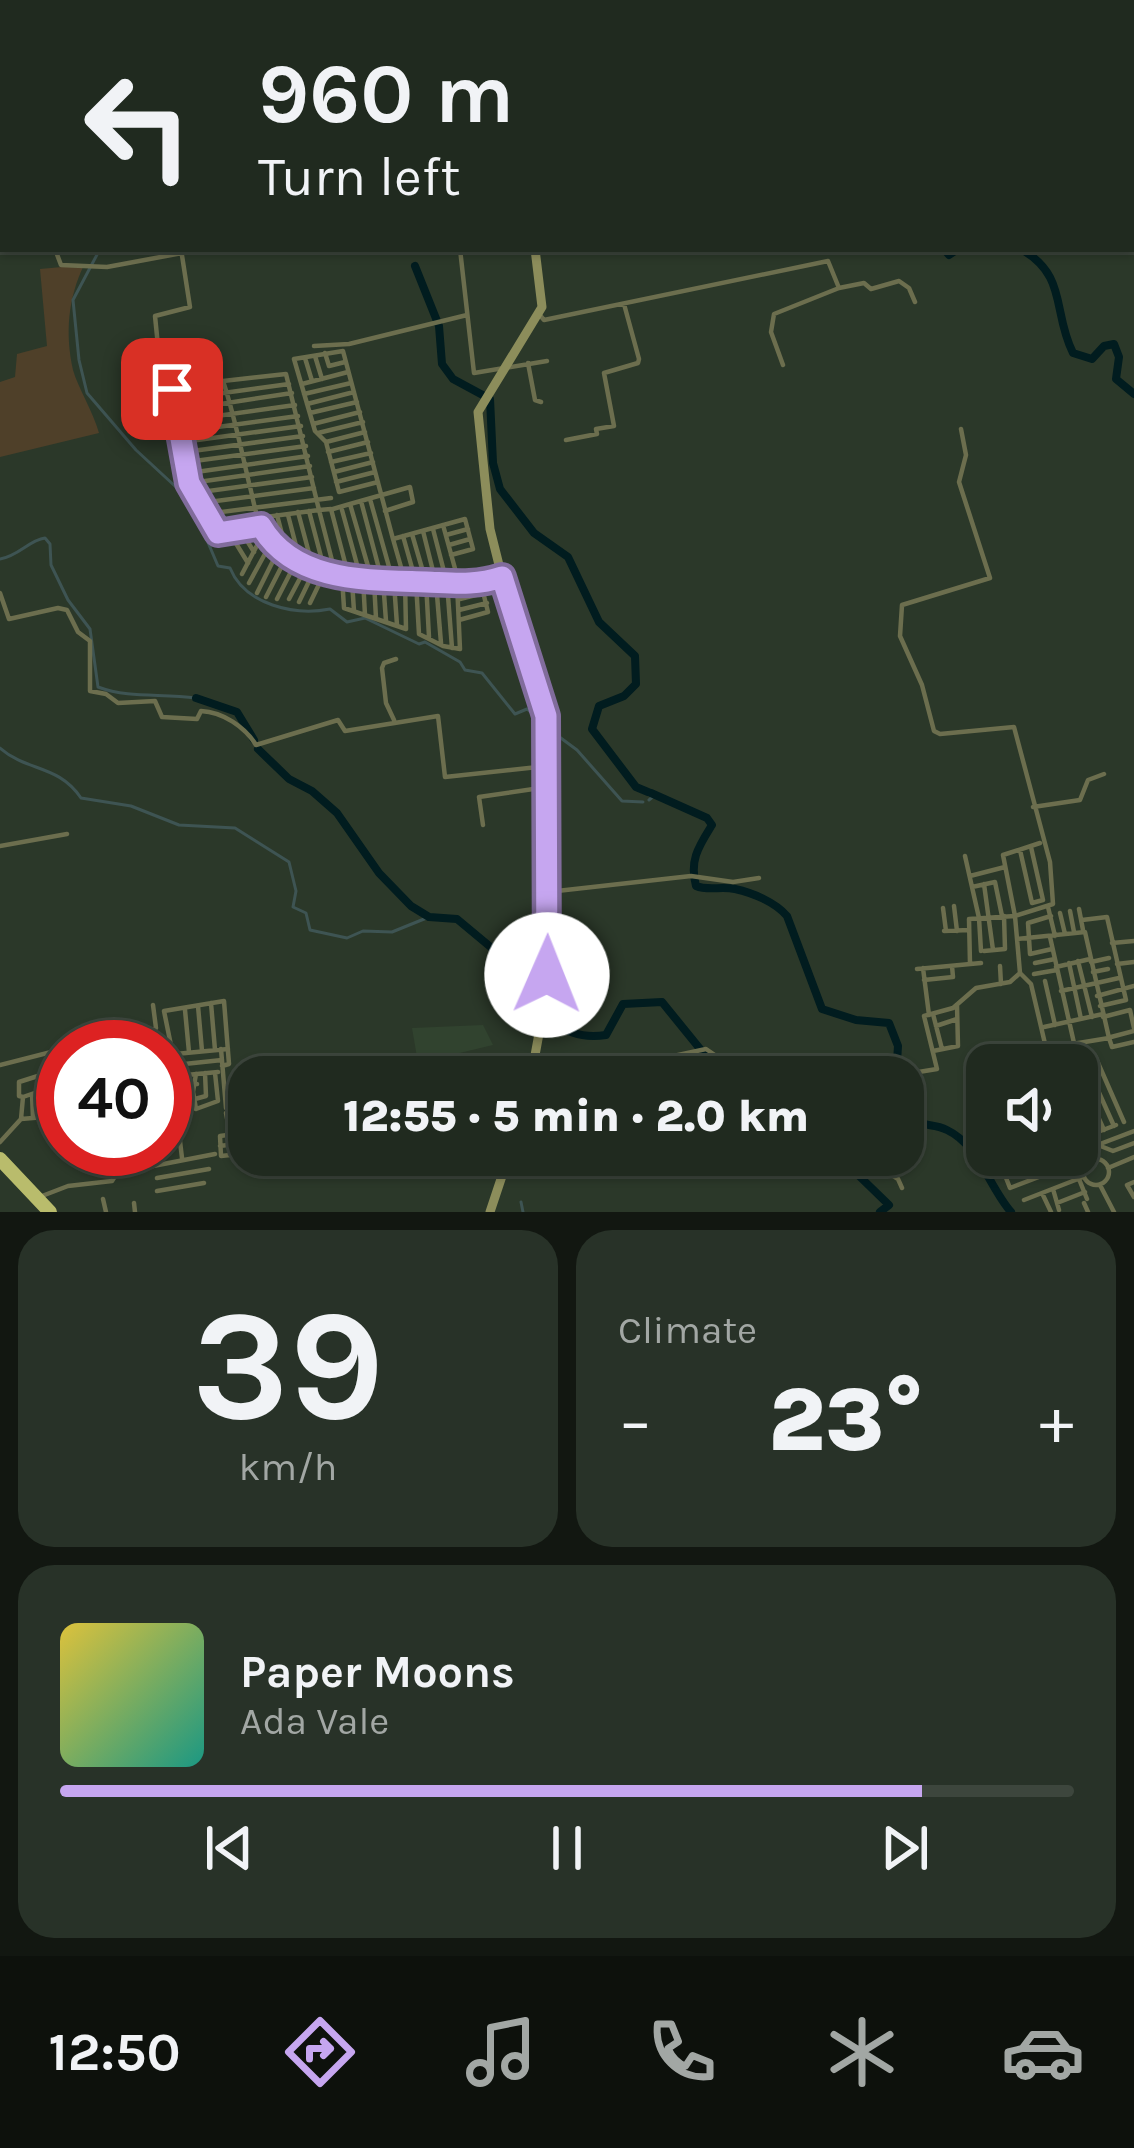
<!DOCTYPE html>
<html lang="en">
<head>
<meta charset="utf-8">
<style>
  :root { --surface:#202a1f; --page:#283228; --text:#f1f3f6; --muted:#a2a7a4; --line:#3d463d; --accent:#c6a6f0 }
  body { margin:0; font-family:Karla,sans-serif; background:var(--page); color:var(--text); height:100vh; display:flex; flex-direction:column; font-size:45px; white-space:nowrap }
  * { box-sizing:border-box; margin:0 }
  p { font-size:39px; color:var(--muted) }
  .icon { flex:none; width:66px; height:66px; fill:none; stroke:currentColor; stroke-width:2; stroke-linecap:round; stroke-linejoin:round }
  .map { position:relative; height:1212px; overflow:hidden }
  .drawer { display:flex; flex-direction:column; gap:18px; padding:18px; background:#121711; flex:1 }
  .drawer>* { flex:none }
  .hud { position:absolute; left:0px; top:0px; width:1134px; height:252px; box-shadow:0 3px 9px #0004,0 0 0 3px var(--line); background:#202a1f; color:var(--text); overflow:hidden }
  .tools { position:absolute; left:966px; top:1044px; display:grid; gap:24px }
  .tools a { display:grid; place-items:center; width:132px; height:132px; border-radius:24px; background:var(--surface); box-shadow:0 3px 9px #0004,0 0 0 3px var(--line); font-size:60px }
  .speed { position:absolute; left:36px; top:1020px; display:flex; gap:24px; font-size:60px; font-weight:700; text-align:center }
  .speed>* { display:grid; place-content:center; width:156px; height:156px; border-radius:50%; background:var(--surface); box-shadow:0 3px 9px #0004,0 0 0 3px var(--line); line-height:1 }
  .speed .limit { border:18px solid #d22; background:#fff; color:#111 }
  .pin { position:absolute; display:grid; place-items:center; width:102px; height:102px; color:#fff; margin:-51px; border-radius:24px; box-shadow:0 6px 18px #0006 }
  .me { position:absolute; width:132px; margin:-66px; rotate:1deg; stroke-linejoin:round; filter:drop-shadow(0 0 9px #0008) }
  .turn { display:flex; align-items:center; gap:42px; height:252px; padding:0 60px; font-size:54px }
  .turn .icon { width:156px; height:156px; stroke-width:2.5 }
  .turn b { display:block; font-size:84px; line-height:102px }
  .big { font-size:90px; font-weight:800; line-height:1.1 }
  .drawer .tile { flex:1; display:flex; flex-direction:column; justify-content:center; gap:18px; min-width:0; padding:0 42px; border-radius:36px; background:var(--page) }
  .drawer .dial { align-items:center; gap:0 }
  .dial b { font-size:156px; line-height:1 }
  .song { display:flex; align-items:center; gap:36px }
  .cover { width:144px; height:144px; border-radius:18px; background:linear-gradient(135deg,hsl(50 70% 55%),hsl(170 70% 35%)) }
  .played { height:12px; border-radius:6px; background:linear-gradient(90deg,var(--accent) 85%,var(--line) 85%) }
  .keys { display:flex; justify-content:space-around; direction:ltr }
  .heat { display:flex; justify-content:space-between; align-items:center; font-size:66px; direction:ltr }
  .drawer .tiles { flex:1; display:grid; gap:18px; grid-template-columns:1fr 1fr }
  .tile:last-child { grid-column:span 2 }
  .trip { position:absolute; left:228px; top:1056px; width:696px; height:120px; border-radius:36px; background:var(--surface); box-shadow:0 3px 9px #0004,0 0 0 3px var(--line); font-weight:800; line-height:120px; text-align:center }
  .tab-bar { display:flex; height:192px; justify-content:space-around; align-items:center; background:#0d110c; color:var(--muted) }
  .tab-bar .icon { width:84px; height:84px }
  .tab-bar .selected { color:var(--accent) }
  .tab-bar b { font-size:54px; color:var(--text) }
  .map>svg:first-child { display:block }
</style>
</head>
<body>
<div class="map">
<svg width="1134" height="1212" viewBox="0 0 1134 1212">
  <rect width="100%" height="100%" fill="#2b3829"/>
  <path fill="#31432f" d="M483,1025L493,1045L418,1063L412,1028Z"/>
  <path fill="#4f4029" d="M84,265C68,298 65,333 73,370C78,388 93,411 99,433L0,457V382L15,377L17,354L47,346L40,269Z"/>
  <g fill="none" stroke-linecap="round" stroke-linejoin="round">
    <path stroke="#3e5453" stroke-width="3" d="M123,0V3
      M100,249L73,300L79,360L87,393L136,450L190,500L218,566L230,568C245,605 295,616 330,609L347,622L365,618L419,644L425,642L460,662L465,670L482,673L515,714L527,709L544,722
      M0,559C19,556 29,540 45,538L50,544L51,565L68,600L90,629L98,687C130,699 161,693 196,698
      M550,730L577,750L622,801L643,802
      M0,748C27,772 58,764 81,798L131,806L179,825L235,828L289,862L296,891L293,907L306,913L310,930L347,938L363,931L392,932L429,917
      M649,800L656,794
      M521,1202L523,1212"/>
    <path stroke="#011c1f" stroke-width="8" d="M929,3L939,0
      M944,249L949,255L958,249
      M1021,249C1068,276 1052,311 1073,353L1092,359L1104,346L1114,344L1119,357L1116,379L1134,394
      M415,266L439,326L442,364L453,379L490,399L493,463L500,489L534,533L568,557L599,622L635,656L636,684L624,696L599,706L592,729L636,787L648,792
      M196,698L237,712L254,740
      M258,749L289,779L312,791L337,813L379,873L411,906L429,917L457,919L493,949L522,958C544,999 547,1043 606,1035L623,1004L662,1002L705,1055L737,1077
      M651,793L707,818L712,825C699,846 689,860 696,886C708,891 721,886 735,889C753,893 775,902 787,916L822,1009L856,1020L889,1023L898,1046L896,1077
      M903,1114C923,1129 931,1122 947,1130C979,1145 989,1187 1011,1212
      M822,1155L833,1172L853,1170L889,1205L880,1212"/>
    <path stroke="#6c6e4e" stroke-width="4.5" d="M427,0L428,3
      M0,216L3,215
      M0,246L3,245
      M55,249L61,265L107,267L182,253
      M460,249L474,373L547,361
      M539,314L544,320L828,261L839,288L864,283L871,289L899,281L909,288L915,302
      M158,346L155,316L190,307L181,249
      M314,346L349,344L467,315
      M325,353L329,366L345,362
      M315,356L322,379
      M305,358L312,381
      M528,363L535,400L541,402
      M783,365L771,332L774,314L839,288
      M223,381L171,390L189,483L216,532L261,526
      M302,384L348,372
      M304,394L351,383
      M172,400L289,384
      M307,404L354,392
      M175,411L292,393
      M310,413L357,402
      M181,421L295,405
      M313,424L360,412
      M961,429L966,455L959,482L990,578L902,605L900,636L922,685L934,731L940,734L1014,727L1050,862L1053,904L1015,916L969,919L970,964
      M181,432L298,416
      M318,433L363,422
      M566,440L597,434L596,429L614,426L604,373L638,363L639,359L624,304
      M183,442L301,426
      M326,442L365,432
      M185,452L303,436
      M328,452L368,442
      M187,462L306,446
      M331,462L371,453
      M334,472L373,462
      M189,473L308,456
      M336,482L375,472
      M378,482L339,492L326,442L315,431L294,359L343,351L393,539
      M191,483L310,466
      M194,493L312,477
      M370,499L393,581
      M361,501L382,580
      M201,503L314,488
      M350,504L410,487L413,502L385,511
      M333,509L350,504L372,580
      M342,510L361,579
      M309,511L325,572
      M298,512L313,568
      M206,514L331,498
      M277,515L287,553
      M288,515L300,561
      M213,524L319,510L336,576
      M443,525L459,583
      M433,529L447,583L452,648
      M241,531L254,552
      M423,531L436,583L441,643
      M229,532L248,563
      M412,534L426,582L429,637
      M446,535L468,529
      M403,536L416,582L419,634L443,646L460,649L457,583
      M449,545L470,539
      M242,574L264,532
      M342,577L344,608L406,629L405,581L393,539L465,519L473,549L451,555
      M349,578L331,509L319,510L286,374L223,381C234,414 241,449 249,483C253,497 255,515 262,529C279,561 327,576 361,579L473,585L501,577
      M363,579L365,615
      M383,580L386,621
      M352,581L354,611
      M374,582L376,618
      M249,583L272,541
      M394,583L397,625
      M0,593L9,619L58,608L67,610L78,632L90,641V691L106,694L118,703L155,701L162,717L197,719L201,711C223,712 245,727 256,745L338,720L345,731L438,716L445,777L547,766
      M257,593L280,547
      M266,597L288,554
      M277,599L297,560
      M289,599L306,567
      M460,599L484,593
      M299,602L315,569
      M310,603L325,572
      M459,610L487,603
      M459,620L488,612L481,584
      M394,720L386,703L382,668L384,663L396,659
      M1033,807L1080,800L1088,780L1104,774
      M483,825L479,797L547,787
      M1040,843L1003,855L1015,916L1020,973L1031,984L1050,1065
      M0,846L67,834
      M1031,847L1043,900
      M1020,850L1032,903L1043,900
      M965,856L979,918L981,951
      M970,876L1005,867
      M984,884L993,950
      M972,887L995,882L1002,916
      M548,892L691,876L733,882L759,878
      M954,906L957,931
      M1048,907L1055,936
      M943,908L946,931
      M1079,909L1083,930
      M1070,911L1074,932
      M1060,913L1065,934
      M1051,916L1028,923L1030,954L1052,949
      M1082,920L1107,917L1126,1000L1100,1006
      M944,931L969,930
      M1050,937L1074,1043
      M1017,939L1085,932L1109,1038L1048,1048
      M1112,943L1134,941
      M984,951L1005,949L1004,916
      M1078,961L1092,1017
      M1091,962L1109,958
      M1035,963L1055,959
      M1069,963L1081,1019
      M1117,964L1134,962
      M1000,966L1001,984
      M1056,967L1090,959
      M923,968L929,1015
      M917,969L981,963
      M1093,972L1108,969
      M1034,974L1057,970
      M924,980L953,977L952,966
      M1045,981L1055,1025
      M1061,991L1119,978
      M1097,996L1134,986
      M211,1003L215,1050
      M198,1006L202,1051
      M185,1010L189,1052
      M933,1014L942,1049
      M1103,1017L1130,1010L1134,1028
      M936,1026L957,1019
      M1044,1027L1103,1014
      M1111,1037L1134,1031
      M1109,1038L1112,1047L1134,1042
      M72,1047L156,1028L153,1005
      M221,1049L226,1108
      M933,1051L958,1046L957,1005
      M165,1055L228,1049
      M1083,1057L1114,1126
      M222,1060L175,1065L164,1011L224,1001L229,1064L222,1066
      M0,1065L63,1049
      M1062,1065V1060L1095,1056L1124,1122
      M976,1070L977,1080L987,1078
      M1077,1070L1104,1130
      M196,1074L193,1092L196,1109L218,1101L215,1073
      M165,1077L218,1072
      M576,1077L706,1049L747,1077
      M888,1077L937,1069L924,1016L953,1008L976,988L1010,982L1020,973
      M53,1087L57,1116L63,1125
      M165,1088L197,1084
      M42,1089L46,1117
      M32,1094L33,1118
      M23,1097L19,1096V1082L63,1068
      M1077,1097L1098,1145L1113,1151L1134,1143
      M180,1103L206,1096L205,1073
      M229,1111L249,1110
      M239,1111L241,1133
      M226,1113L230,1134
      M177,1116L182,1158
      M21,1119L57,1116
      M1077,1125L1090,1159
      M249,1132L220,1136L221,1156L249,1153
      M984,1136L987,1135
      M1082,1138L1116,1125
      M0,1142L21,1119L23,1097L63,1083
      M1100,1144L1134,1131
      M220,1146L249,1142
      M129,1149L132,1170
      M158,1149L160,1163
      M868,1155L870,1161L898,1179L902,1188
      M997,1155L1010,1188L1073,1164L1069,1155
      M1083 1172a13 13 0 1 1 26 0a13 13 0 1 1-26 0Z
      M1000,1161L1015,1155
      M1108,1168L1134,1157
      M1005,1174L1056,1155
      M157,1178L209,1169
      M1079,1179L1087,1199
      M1134,1182L1127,1185L1134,1197
      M1100,1185L1114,1212
      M1053,1189L1059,1210
      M157,1191L204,1183
      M1042,1193L1051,1212
      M42,1196L68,1186L112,1181L117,1173L215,1154
      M103,1199L106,1212
      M1024,1200L1083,1177
      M134,1203L135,1212
      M1057,1203L1085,1192
      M1084,1203L1088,1212"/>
    <path stroke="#8c8d5b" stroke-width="9" d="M484,0L485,3
      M531,1077L545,1001L549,949L546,716L502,577L490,529L478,412L542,307L535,249
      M490,1212L509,1155"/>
    <path stroke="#b9bc6c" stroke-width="14" d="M0,1159L50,1212"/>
  </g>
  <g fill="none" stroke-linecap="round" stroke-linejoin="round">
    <defs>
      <path id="route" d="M172,389L189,483L218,533L261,526C294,583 369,580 426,582C453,583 475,586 502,577L546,716L547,975"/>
    </defs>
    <use href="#route" stroke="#816c9c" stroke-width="30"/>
    <use href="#route" stroke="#c6a6f0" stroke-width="21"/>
  </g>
</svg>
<div class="tools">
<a><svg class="icon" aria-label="sound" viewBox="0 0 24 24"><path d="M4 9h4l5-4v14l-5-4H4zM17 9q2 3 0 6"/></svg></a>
</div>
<div class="speed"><div class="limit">40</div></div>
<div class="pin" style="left:172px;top:389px;background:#d93025"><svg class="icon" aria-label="arrive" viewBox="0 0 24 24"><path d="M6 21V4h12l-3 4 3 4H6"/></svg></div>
<svg class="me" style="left:547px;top:975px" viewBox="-20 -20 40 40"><circle r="19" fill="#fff"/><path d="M0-13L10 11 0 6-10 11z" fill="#c6a6f0"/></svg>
<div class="trip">12:55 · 5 min · 2.0 km</div>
<div class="hud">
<div class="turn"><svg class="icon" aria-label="left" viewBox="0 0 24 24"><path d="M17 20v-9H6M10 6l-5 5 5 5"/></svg><div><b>960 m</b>Turn left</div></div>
</div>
</div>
<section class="drawer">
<div class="tiles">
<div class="tile dial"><b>39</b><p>km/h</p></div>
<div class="tile"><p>Climate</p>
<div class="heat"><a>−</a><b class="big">23°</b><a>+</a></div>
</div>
<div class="tile">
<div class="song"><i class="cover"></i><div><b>Paper Moons</b><p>Ada Vale</p></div></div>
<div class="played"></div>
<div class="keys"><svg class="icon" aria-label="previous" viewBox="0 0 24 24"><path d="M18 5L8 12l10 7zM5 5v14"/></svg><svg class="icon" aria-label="pause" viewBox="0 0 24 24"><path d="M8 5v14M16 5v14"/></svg><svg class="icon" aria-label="next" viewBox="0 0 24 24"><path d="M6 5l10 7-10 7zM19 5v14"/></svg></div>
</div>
</div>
</section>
<nav class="tab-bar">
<b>12:50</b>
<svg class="icon selected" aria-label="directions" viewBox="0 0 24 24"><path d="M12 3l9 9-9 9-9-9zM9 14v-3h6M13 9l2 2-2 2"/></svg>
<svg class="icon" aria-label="music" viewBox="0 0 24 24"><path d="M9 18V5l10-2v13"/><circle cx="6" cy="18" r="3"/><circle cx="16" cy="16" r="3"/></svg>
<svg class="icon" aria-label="phone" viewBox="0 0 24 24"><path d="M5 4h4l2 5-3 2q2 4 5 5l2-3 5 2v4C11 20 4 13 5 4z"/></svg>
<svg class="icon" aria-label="climate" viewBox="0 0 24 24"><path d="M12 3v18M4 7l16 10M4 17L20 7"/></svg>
<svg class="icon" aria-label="car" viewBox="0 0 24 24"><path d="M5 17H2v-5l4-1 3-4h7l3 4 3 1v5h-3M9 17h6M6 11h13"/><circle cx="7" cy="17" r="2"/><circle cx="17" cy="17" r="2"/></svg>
</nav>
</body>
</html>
